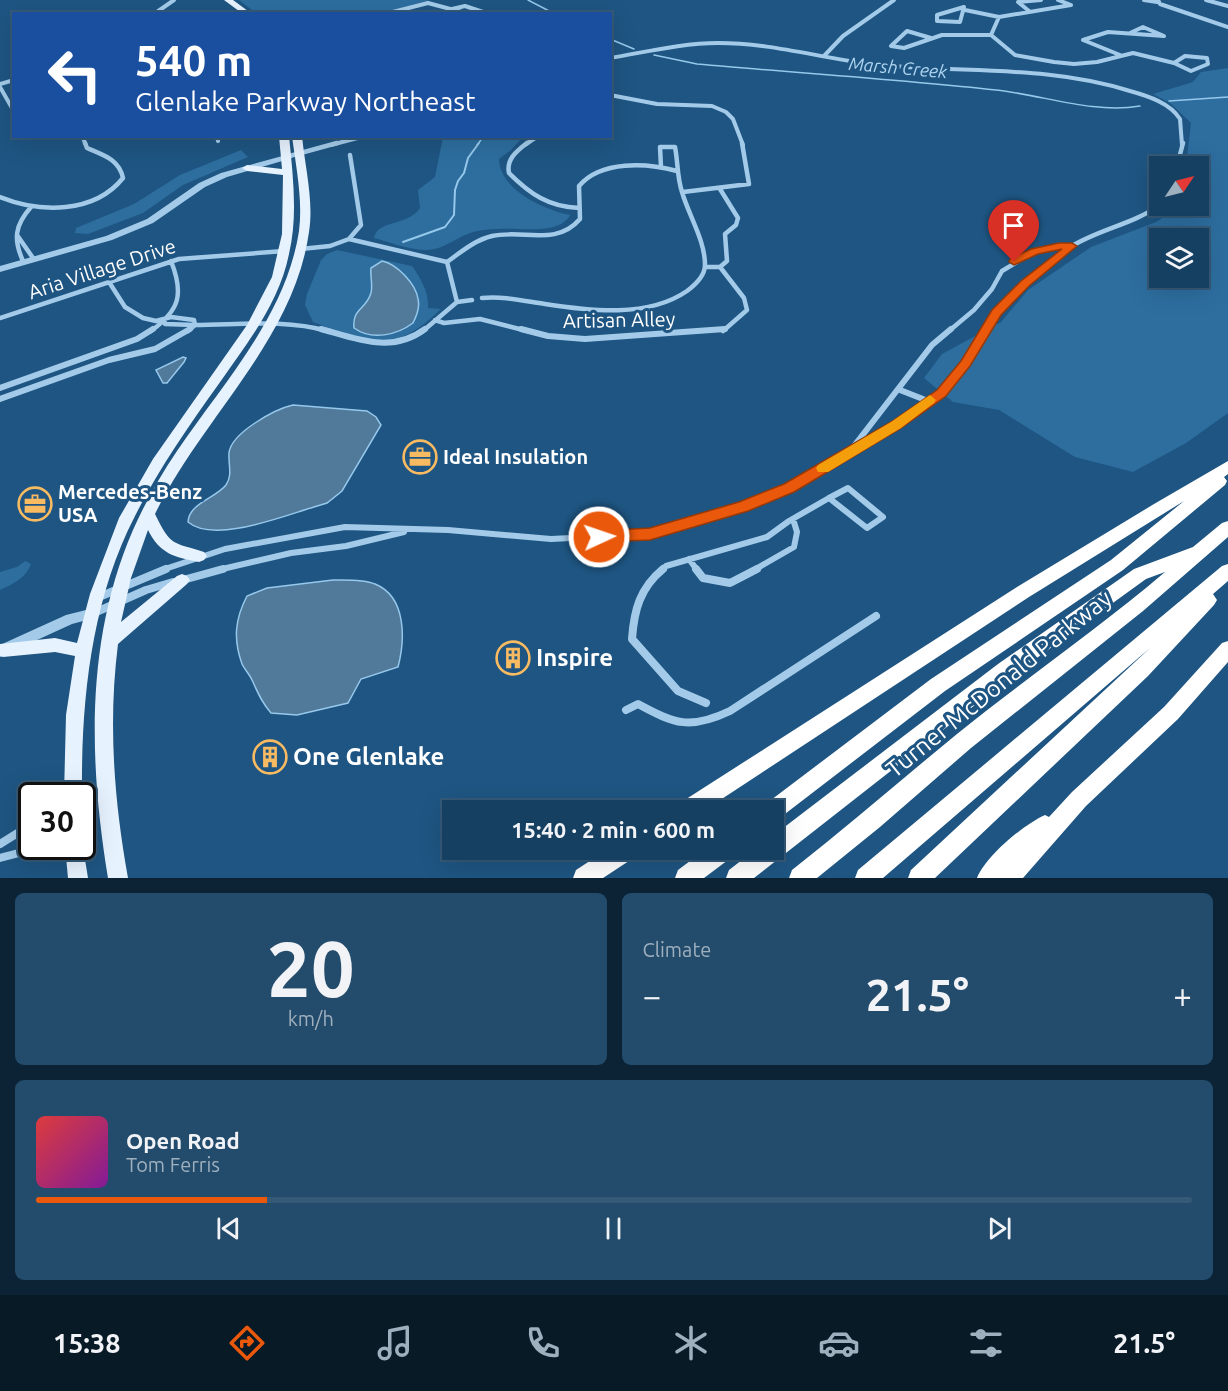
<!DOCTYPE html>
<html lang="en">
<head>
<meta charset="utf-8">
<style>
  :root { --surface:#164062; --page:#234b6b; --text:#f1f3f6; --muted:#9eafbe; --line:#355977; --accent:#ea580c }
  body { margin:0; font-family:Ubuntu,sans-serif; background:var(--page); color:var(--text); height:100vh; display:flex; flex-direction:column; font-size:22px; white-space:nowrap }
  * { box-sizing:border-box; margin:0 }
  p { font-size:20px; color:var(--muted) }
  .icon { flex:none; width:33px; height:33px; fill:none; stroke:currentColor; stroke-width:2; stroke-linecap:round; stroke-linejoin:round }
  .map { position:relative; height:878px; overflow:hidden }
  .panel { display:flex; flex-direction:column; gap:15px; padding:15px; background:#0c2336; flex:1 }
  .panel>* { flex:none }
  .top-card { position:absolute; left:12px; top:12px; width:600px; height:126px; border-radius:0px; box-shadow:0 6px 24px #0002,0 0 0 2px var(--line); background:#1a4fa0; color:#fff; overflow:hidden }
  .needle { width:39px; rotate:55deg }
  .tools { position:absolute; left:1149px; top:156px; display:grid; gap:12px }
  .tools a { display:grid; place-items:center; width:60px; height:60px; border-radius:0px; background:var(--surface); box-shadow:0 6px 24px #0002,0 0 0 2px var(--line); font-size:30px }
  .speed { position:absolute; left:18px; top:782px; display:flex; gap:12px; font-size:30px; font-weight:700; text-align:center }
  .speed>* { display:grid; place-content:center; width:78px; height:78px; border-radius:50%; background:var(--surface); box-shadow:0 6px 24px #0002,0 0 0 2px var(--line); line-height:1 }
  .speed .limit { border:3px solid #111; border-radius:9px; background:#fff; color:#111 }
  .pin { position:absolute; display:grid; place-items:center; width:51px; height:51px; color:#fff; margin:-62px -26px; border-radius:50% 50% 50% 0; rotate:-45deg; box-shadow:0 0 6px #0007 }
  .pin .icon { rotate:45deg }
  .me { position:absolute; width:66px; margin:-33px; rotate:87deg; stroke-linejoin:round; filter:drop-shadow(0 0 4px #0008) }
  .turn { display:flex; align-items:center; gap:21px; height:126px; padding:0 24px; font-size:27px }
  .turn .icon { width:78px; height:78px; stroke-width:2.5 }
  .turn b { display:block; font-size:42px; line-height:51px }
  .big { font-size:45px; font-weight:600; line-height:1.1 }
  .panel .widget { flex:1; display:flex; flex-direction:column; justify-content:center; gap:9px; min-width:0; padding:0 21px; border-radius:9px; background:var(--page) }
  .panel .dial { align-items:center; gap:0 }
  .dial b { font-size:78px; line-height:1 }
  .song { display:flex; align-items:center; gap:18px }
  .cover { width:72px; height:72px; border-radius:9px; background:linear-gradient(135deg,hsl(0 70% 55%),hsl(290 70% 35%)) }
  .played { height:6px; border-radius:3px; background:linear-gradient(90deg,var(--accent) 20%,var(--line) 20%) }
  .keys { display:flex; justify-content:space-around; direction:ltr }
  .heat { display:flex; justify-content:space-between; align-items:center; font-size:33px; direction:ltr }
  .panel .tiles { flex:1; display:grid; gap:15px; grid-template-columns:1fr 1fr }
  .widget:last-child { grid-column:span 2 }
  .trip { position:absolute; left:442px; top:800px; width:342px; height:60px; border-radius:0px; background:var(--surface); box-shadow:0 6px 24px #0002,0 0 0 2px var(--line); font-weight:600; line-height:60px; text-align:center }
  .menu { display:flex; height:96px; justify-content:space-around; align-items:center; background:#091a27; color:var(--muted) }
  .menu .icon { width:42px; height:42px }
  .menu .current { color:var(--accent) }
  .menu b { font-size:27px; color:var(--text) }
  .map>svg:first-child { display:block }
</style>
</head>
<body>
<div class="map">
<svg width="1228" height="878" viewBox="0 0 1228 878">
  <rect width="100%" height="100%" fill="#1e5582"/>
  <path fill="#2d6e9f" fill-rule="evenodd" d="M239,0H430L380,14L256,13Z
    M1228,68V413L1186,443L1133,472L1075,457L999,410L953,402L924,378L942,354L1001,322L1028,290L1091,247L1156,222L1173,211L1175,206H1198V166H1186L1191,123L1170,103L1153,94L1193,82L1201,72ZM1160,238H1198V278H1160Z
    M443,137H523L511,150L499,159C500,190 543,209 570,215C560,236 517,227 497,229C485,229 472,231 461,237C449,243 438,251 423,250C407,249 389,242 374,238C378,219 407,227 420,208L418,190L435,177Z
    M241,150L248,157L183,185L143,213L88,234L75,233L76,228L134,204L180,175Z
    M337,250L412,266C421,279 429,292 428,308L441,309C432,317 423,326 412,332C382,350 343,334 313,322L305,305L307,294L321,260L327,254Z
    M25,561L31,564C26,578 13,584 0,590V572L17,567Z"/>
  <path fill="#51799a" stroke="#96c8eb" stroke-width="1.5" d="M382,261C397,264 416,284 418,299C420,306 416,317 413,323C397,335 372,341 354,328C352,308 366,310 371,293C373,285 370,276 371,268Z
    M183,357L186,358L184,362L167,383H163L156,370Z
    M293,405L367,411L376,417L381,425L342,491L327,503L314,507C283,516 214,544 188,522C189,503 216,498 226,485C233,475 228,464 229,453C231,433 275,409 293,405Z
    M333,580C346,580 363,579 375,584C407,597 405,640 398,667L361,679L348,703L297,715L271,713C262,703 258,693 252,680C250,675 245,670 242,664C233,639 235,619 247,596L267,588Z"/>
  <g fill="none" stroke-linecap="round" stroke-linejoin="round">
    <path stroke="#96c8eb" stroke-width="1.5" d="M528,0L555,14
      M610,39L634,49
      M654,55L697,64C797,73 897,79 996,90C1044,95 1092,114 1140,106
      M1169,101L1228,97
      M477,145L484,136"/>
    <path stroke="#96c8eb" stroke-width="2" d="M403,242L445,227L454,215L455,190L458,181L464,173L468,158L479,143"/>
    <path stroke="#a3cbe9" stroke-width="4" d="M1144,0L1157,2
      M1158,0L1160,4L1228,27
      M1206,0L1228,6
      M964,7L960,22L937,21V15Z
      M452,9L465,6L489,14
      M965,10L999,17L1071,5L1058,0
      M1029,11L1018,2L1041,0
      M154,14L174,0
      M385,14L428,3L469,14
      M991,35L999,17
      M931,38L907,31L891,46L904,48L942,35H991L1015,55L1054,62L1074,64L1097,62L1133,53L1174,63
      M1120,55L1083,40L1108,32L1164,36L1143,27L1130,33
      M824,56L843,36L894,0
      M1185,56L1207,58L1208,64L1191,71L1174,63Z
      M610,58C646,52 682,43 718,43C771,43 820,58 872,64C959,74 1045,64 1130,91C1148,96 1170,103 1180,119L1182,145
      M0,84L14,80
      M0,87L12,108
      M610,95L657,104L712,106L726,112L733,119L743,145
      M82,136L86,145
      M217,136L218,141
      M331,145L365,136
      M525,145L538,136"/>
    <path stroke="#a3cbe9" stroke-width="4.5" d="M527,143C517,151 506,159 509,173C530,194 549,207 579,208
      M286,157L337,143
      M1177,166L1183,143
      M683,192L749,184L742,143
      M0,197C40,213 94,214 123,178C119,159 103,155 87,148L85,143
      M17,235L33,258
      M349,239L361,225L350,155
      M301,249L330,246L349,239L447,262
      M23,261C13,239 15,225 31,207
      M447,262C461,252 475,240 492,236C523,229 556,247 580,219L579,186C601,160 647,163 677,171
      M447,262L457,302
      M705,267H720L727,261L725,234L736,225L738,218L720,189
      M720,267L744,298L747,310L723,331
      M109,282L125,307L143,318L156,321L171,317L194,320L195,325L165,324L164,319
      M482,298C504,296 524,301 545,304C590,311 648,318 687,291C695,285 705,276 705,265C705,240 689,216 682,192C677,177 678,162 675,147H660L661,167
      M457,302L472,300
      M0,318L179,259L284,251
      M435,320L444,323L480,319L527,331
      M151,331C180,310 184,294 171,261
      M188,331L195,325C238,325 285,319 327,331
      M423,331L457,302
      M949,331L974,310L992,289L1002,271L1035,251L1071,246
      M986,331C1006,299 1039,266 1072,246C1100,229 1133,224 1160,205"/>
    <path stroke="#a3cbe9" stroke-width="6" d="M321,329C357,339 392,354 425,329
      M521,329L548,336L585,339L725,329
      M0,388L137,339L153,329
      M900,390L928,401
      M0,399L109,360L155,349L190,329
      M851,450L932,345L951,329
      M848,488L883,517L867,528L829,498Z
      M689,559L697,570
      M162,570L225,549L345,527L448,530L551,539L650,534L743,507L789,488L896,425L941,393L965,363L987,329
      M218,570L291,553L346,546L404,532
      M661,570L666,566L767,537L789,521L829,498
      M754,570L794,547L797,532L793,519"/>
    <path stroke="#a3cbe9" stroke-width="8" d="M663,569C640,588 634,610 632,639L678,691L706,703
      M696,569L703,578L730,583L757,569
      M183,580L223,569
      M99,597L166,569
      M94,613L146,590L173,582
      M626,710L638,704C675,724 690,730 730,711L876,616
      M0,844L32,824
      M49,846L72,849
      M0,858L46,846"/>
    <path fill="#a3cbe9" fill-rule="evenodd" d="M286,155L290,157L289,159L227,177L205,187L153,223L112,240L0,272V266L106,236L147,219L199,183L221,173Z
      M94,608L98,609L100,613L98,617L72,624L0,657V645L66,615Z"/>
    <path fill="#e6f2fe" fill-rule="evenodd" d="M224,0H233L252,14H243Z
      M279,136H289C293,176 298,216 289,254C279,304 246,345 218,385C188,427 158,470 135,516C91,601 81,701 82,795H64L66,715L75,656L55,652L3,657L0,656V644L55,638L77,643L90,594L119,518L153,459L247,325L272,277L282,234L283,175L247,171L242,168L247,165L282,169Z
      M292,136H302C305,167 314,201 309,232C294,340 201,419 155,514C171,547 173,542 204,552L207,556L204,560L199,562C174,557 160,554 148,530L131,578L121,622L177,576L182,574L187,576L190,580L187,584L118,644C108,723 114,800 128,878H108C89,763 85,640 133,530C145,503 160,476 177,451C223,383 286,316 299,231C303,200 296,167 292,136Z
      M82,841L88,878H68L65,846H82Z"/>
    <path fill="#fff" fill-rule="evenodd" d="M1228,461V474L1224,477L1227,481L1225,485L1123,570L945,691L781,817L774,820V810H764L767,803L931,679L1111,560L1184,501L1029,597L705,810H677L680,803L1017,587L1154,504Z
      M1228,521V537L1143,611L971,748L880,827L817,878H789L792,870C848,826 902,779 957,734C1025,679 1098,629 1165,572L1146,579L1012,676L754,878H726L729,870L756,849H774V835L998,664L1134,569L1193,547L1222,523Z
      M1228,564V581L1213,594L1217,600L1214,605L1148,676L935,878H908L911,870L1150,648L883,878H855L858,870L1222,566Z
      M1228,641V662L1178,719L1086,806L1023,878H977C986,856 1023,825 1045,815L1049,817L1072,792L1164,707L1222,643Z
      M608,849H638L635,857L603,878H573L576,870Z
      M706,849H735L732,857L704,878H675L678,870Z"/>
  </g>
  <path fill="#ea580c" stroke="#983908" stroke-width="1.5" d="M1059,243H1072L1077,246L1029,286L1001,315L970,366L946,396L901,428L794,492L748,511L650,540L599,542L594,541L592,537L594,532L599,531L650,528L739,502L784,484L891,422L937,390L961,361L992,310L1021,281L1062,249L1038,254L1014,265L1009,262L1010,259L1031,249Z"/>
  <path fill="#f59e0b" d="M930,395L936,400L934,403L901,428L828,472H818L816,468L818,465L891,422Z"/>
  <defs>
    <symbol id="office-ring" viewBox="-11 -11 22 22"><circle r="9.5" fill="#1e5582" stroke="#f9bb62" stroke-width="1.5"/><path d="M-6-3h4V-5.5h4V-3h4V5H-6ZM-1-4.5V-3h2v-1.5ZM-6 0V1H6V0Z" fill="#f9bb62"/></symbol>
    <symbol id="building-ring" viewBox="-11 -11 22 22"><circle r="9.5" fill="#1e5582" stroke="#f9bb62" stroke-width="1.5"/><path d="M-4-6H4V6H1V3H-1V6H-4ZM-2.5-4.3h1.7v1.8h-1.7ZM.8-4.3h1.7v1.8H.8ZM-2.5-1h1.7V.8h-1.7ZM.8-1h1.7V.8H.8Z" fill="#f9bb62"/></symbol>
  </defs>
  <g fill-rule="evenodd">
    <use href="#office-ring" x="401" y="438" width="38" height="38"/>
    <use href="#office-ring" x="16" y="485" width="38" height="38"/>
    <use href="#building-ring" x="494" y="639" width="38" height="38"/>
    <use href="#building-ring" x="251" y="738" width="38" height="38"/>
  </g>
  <g text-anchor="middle" stroke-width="6" stroke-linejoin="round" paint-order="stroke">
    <g font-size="18" font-style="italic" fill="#afd5f1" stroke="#1e5582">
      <text transform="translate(898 68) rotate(5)" y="6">Marsh Creek</text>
    </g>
    <g font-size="20" fill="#fff" stroke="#1e5582">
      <text transform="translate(102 269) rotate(-18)" y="7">Aria Village Drive</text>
      <text transform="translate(619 320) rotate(-1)" y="7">Artisan Alley</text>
    </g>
    <g font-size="20" font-weight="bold" fill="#fff" stroke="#1e5582" text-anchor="start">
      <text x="443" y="464">Ideal Insulation</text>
      <text x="58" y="499">Mercedes-Benz<tspan x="58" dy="23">USA</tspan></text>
    </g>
    <g font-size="24" font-weight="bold" fill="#fff" stroke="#1e5582" text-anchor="start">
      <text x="536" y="666">Inspire</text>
      <text x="293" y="765">One Glenlake</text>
    </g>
    <g font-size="24" fill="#fff" stroke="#1e5582">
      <text transform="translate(999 684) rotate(-39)" y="8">Turner McDonald Parkway</text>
    </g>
  </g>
</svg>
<div class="tools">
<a><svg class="needle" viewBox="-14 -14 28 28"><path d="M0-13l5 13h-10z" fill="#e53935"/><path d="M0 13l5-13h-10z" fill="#9eafbe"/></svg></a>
<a><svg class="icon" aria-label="layers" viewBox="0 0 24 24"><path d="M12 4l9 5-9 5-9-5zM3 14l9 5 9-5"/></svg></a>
</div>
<div class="speed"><div class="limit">30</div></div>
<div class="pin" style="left:1014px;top:262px;background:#d93025"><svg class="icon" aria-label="arrive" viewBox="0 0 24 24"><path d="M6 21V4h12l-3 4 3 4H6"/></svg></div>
<svg class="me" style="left:599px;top:537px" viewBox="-20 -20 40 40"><circle r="17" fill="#ea580c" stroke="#fff" stroke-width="3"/><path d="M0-11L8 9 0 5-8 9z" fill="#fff"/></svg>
<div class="trip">15:40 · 2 min · 600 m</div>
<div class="top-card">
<div class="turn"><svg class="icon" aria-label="left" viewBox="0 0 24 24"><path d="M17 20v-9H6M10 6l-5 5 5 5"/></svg><div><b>540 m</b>Glenlake Parkway Northeast</div></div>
</div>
</div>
<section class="panel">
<div class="tiles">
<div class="widget dial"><b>20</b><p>km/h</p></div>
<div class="widget"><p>Climate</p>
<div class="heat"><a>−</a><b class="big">21.5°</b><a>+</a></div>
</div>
<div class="widget">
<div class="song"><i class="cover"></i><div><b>Open Road</b><p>Tom Ferris</p></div></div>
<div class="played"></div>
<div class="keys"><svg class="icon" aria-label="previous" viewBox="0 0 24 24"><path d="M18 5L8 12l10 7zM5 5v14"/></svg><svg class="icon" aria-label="pause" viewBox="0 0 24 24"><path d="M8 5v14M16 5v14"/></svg><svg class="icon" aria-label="next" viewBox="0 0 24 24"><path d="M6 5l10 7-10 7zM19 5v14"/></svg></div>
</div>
</div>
</section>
<nav class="menu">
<b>15:38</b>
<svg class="icon current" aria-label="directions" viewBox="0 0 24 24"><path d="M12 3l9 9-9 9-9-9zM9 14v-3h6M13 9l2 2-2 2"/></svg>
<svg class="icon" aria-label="music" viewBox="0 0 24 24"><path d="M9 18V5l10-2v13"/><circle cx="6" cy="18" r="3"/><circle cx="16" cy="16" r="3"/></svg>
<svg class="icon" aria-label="phone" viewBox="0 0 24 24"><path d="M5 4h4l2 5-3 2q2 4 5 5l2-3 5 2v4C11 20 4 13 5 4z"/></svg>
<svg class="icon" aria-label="climate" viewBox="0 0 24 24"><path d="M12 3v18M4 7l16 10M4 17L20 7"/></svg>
<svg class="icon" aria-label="car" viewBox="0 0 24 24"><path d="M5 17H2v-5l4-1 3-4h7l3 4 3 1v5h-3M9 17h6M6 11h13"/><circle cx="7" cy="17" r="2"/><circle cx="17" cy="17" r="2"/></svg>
<svg class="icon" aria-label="filters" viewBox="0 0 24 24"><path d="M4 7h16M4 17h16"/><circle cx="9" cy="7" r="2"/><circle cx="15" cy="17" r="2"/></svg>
<b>21.5°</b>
</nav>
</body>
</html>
